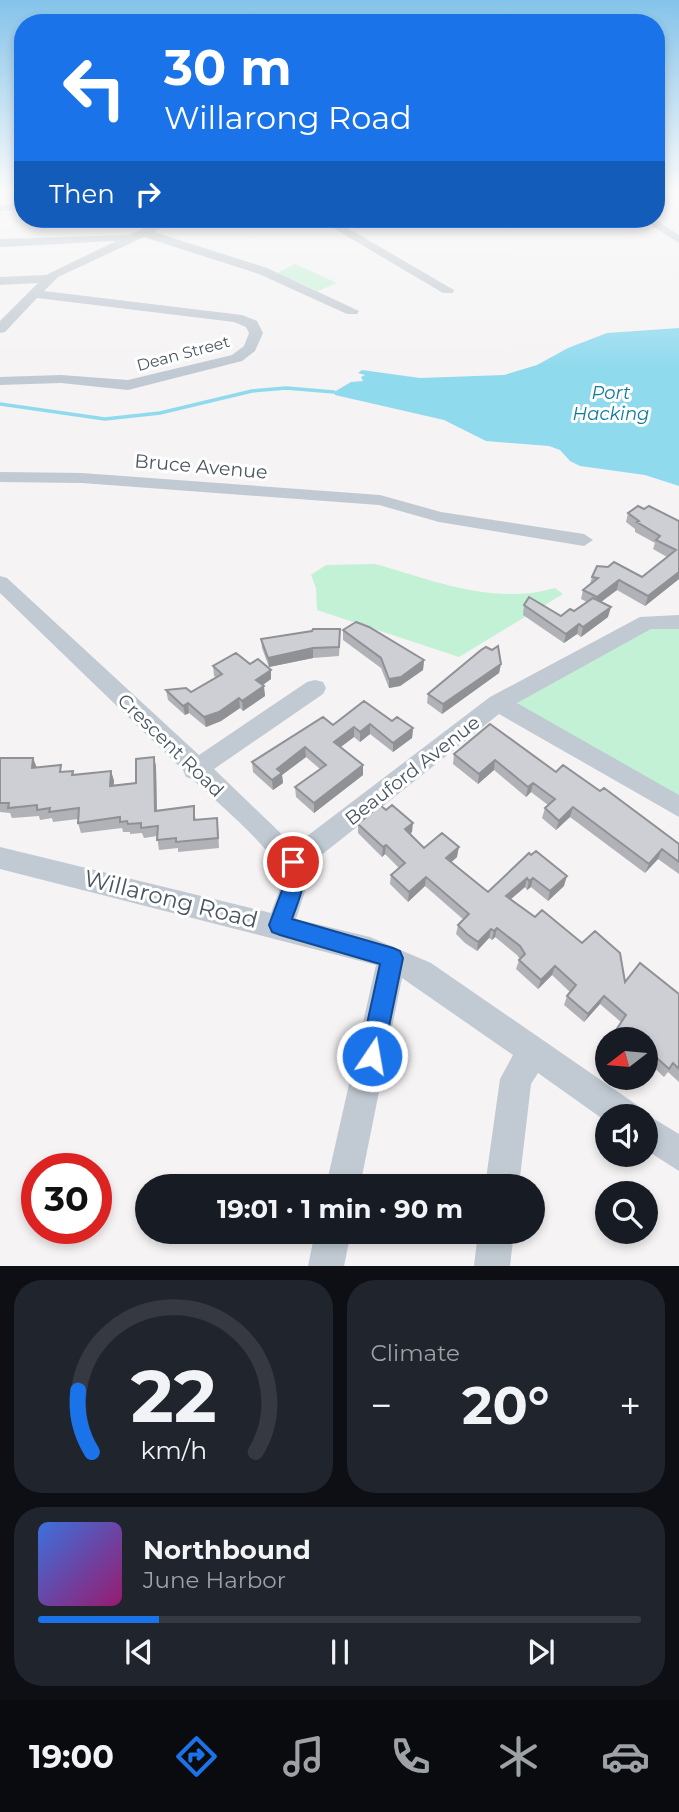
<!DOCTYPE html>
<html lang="en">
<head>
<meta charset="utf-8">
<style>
  :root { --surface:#171b24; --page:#20242c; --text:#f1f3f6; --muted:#9ea1a6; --line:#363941; --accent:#1a73e8 }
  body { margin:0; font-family:Montserrat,sans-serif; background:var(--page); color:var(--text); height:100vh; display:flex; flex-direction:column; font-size:26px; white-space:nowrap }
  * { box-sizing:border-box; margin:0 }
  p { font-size:23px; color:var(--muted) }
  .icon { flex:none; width:38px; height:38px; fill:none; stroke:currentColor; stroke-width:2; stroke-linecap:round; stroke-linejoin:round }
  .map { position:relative; height:1266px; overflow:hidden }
  .side { display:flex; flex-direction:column; gap:14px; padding:14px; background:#0d0f14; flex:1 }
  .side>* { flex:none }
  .guide { position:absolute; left:14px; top:14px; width:651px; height:214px; border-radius:28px; box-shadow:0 4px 10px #0003; background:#1a73e8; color:#fff; overflow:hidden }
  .needle { width:46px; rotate:254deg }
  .fabs { position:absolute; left:595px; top:1027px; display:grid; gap:14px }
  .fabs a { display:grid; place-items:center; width:63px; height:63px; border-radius:50%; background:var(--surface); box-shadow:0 4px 10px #0003; font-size:35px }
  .speed { position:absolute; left:21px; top:1153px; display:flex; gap:14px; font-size:35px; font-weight:700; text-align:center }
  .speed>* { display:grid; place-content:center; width:91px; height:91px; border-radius:50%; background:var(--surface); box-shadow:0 4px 10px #0003; line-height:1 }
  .speed .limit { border:10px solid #d22; background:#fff; color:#111 }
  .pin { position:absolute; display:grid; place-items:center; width:60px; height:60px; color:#fff; margin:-30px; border:4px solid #fff; border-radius:50%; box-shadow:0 2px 7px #0007 }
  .me { position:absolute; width:77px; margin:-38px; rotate:12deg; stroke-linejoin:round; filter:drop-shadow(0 0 5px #0008) }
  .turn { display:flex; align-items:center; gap:24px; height:147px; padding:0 35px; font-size:32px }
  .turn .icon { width:91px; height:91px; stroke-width:2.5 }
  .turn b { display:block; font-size:49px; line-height:60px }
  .then { display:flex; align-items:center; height:66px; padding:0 35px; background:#0003; gap:14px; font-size:26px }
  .big { font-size:52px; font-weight:700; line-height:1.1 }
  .side .card { flex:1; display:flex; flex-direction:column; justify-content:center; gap:10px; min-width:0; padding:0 24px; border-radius:28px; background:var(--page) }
  .side .dial { align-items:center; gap:0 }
  .dial svg { height:182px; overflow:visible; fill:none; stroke:var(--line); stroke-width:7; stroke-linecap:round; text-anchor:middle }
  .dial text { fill:var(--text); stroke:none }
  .song { display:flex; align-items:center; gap:21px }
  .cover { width:84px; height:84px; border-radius:10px; background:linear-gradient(135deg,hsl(220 70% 55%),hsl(320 70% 35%)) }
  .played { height:7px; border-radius:4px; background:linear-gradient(90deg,var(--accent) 20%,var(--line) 20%) }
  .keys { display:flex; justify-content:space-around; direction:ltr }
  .heat { display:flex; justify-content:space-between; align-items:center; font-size:38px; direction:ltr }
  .side .tiles { flex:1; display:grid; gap:14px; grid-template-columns:1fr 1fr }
  .card:last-child { grid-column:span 2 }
  .trip { position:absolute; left:135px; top:1174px; width:410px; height:70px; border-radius:35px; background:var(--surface); box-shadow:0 4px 10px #0003; font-weight:700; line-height:70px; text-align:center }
  .menu { display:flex; height:112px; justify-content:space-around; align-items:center; background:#090b0e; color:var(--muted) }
  .menu .icon { width:49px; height:49px }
  .menu .current { color:var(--accent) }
  .menu b { font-size:32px; color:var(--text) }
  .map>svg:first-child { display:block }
</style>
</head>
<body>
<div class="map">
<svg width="679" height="1266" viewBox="0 0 679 1266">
  <rect width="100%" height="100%" fill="#f5f3f3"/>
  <path fill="#c3f1d5" d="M295,264L337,283L318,291L277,273Z
    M375,564C433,580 494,606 555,588L563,594L459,657L317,610L316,588L311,575L326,565Z
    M657,625H679V803L517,711L519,698Z"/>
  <path fill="#90daee" d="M679,328V486L645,475L580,466L570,461L560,450L549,446L486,441L444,420L335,395L334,392L351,382L363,381L361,377L365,375L358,373L362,370L420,378L504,375L537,365L568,348L607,333Z"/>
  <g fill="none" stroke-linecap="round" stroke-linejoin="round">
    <path stroke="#90daee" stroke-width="3.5" d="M0,404L105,419L160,413L252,391L286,388L334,392"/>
    <path fill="#c1cad2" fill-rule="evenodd" d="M23,204V210L0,211V205Z
      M164,219H179L154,232L267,268L359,311L357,314H347L259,274L144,237L58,277L44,291L242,315L257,321L263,333L255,351L242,361L128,390L61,383L0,385V377L61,375L128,380L232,355L244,346L249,333L246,327L234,322L37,298L5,332L0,333V321L38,283L0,285V277L46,275L116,241L0,247V239L129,235Z
      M318,219H332L454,290L453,293H443Z
      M641,219H654L679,235V243Z
      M0,472L82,473L380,495L441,512L584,534L593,540L584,546L439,522L379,505L82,483L0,482Z
      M0,576L7,578L199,755L307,682L315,680L323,682L326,688L323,694L214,769L294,846L490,697L640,617L679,615V629H651L517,703L679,795V817L499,714L305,868L308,882L296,919L370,937L431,963L637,1105L642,1115L646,1114L679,1134V1171L646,1150V1116H607V1122L538,1073L531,1084L519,1186H485L500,1079L513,1055L402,978L360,1186H326L376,965L0,869V847L271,913C275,901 282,888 281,876C278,852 211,797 192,779L186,777L183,770L0,593Z
      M315,1232H351L344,1266H308Z
      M478,1232H514L510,1266H474Z"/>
  </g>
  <path fill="#b0b2b7" d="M644,509L679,521V579L645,606L617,590L601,602L608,617L581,637L577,634L564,643L523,615L524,605L561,616L574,611L587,602L581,599L583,590L590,584L592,577H642L667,557L653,549L655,543L635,532V529L626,522L628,513Z
    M343,630L424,660L423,670L400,686L389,688L381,668L343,640Z
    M261,639H340L339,656L313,658L269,667L262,648Z
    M250,664L271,679L263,685L265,696L243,711L240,708L221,721L206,727L189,713L185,715L168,700L166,690L191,692L216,677L214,676L213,666Z
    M501,664L499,673L442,714L427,703L428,694Z
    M392,721L413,728L412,738L393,752L370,734L360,742L354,737L341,747L363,775L314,813L296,797L295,787L320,769L306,757L282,775L283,783L273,790L253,772L252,762L333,725Z
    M490,724L556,772L600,791L679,844V874L658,859L645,873L570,817L556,830L542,818L545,808L548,805L531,792L526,797L494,770L478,784L453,764L454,754Z
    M154,757L156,767L157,811L195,816L196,820L218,828L219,848L178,852V848L159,850L157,836L144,838L142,833L130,834V832H123L122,828L81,833L78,823V819L53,822L52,818L40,820L39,816L12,818L10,813L0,812V758L37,767L63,772L73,771L74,775L111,771L114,781L113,785L136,783Z
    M358,824L412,832L410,834L424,848L457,857L451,862L488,892L529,853L564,886L548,901L531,887L527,890L525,887L511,899L535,917L625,982L679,994V1082L668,1072L664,1077L646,1060V1040H614L613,1038L621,1022L600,1004L584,1022L564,1005L567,996L570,992L552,975L538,989L516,969L519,960L520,959L517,955L495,937L492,940L489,938L477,951L465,943L456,934L458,925L464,920L425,886L408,902L390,884L391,875L399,868L385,854L382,857L358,833Z"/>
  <path fill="#909195" d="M679,572V579L645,606L648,596Z
    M619,580L617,590L594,607L597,597Z
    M611,607L608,617L581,637L583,627Z
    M579,624L577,634L564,643L566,634Z
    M313,648V658L269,667L268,658Z
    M424,660L423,670L400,686L389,688V679Z
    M501,664L499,673L442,714L443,704Z
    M271,670V679L257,689L256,680Z
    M264,686L265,696L243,711L242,701Z
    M239,698L240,708L221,721L206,727L204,717Z
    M188,703L189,713L185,715L183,706Z
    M370,724V734L360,742V732Z
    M354,727V737L335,751L334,742Z
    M413,728L412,738L393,752V743Z
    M305,747L306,757L282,775L283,783L273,790L272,780L277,769Z
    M154,757L156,767L157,821L155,811Z
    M33,758L37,768H32Z
    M495,760L494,770L478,784L479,774Z
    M363,765V775L314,813V803Z
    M111,771L114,781L113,796L110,786Z
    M533,783L531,792L526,797L528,787Z
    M573,807L570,817L556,830L559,821Z
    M413,823L412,832L404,839L405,829Z
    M386,845L385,854L382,857L383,847Z
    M459,847L457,857L445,868L446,858Z
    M662,849L658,859L645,873L649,864Z
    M567,876L564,886L548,901L550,891Z
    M426,877L425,886L408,902L409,892Z
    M527,878L525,887L504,905L506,896Z
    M533,878L531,887L527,890L529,881Z
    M497,928L495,937L492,940L494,931Z
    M491,929L489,938L477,951L478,942Z
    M555,966L552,975L538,989L541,980Z
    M604,996L600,1004L584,1022L588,1014Z"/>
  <path fill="#cdcfd5" stroke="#909195" stroke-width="2" d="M638,506L644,509L649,506L679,521V572L648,596L619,580L597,597L583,590L598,578L592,577L597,566L608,567L614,562L642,577L676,550L656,540L660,536L637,522L639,521L628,513Z
    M529,597L561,616L570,609L574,611L593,598L611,607L583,627L579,624L566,634L524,605Z
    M356,622L369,627L424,660L401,677L389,679L381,658L343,630Z
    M313,629H340L339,647L313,648L268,658L261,639L312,631Z
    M498,646L501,664L443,704L428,694L481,650L486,647L492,650Z
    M236,653L250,664L258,659L271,670L256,680L264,686L242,701L239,698L219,712L204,717L188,703L183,706L166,690L186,688L191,692L222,674L213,666Z
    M364,701L392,721L397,717L413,728L393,743L370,724L360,732L354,727L334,742L363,765L314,803L295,787L326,765L305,747L277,769L282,773L272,780L252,762L323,717L333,725Z
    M490,724L556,772L563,765L600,791L604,788L679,844V862L662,849L649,864L573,807L559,821L545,808L555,799L533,783L528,787L495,760L479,774L454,754Z
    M154,757L155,811L194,806V820L217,818L218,838L176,842V838L157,840L158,826L141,828V823L128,824L127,821L120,822V817L78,823L79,808L49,812L50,808L37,810V805L8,808L9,803H0V758H33L32,768L61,765L60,772L73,771L72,775L111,771L110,786L136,783V759Z
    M380,805L386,810L392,805L413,823L405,829L424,848L442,833L459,847L446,858L488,892L529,853L531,855L536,851L567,876L550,891L533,878L529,881L527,878L506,896L535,917L542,910L582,943L595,931L620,953L625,982L640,963L679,994V1069L673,1063L669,1069L646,1048V1040H627L616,1030L626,1015L604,996L588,1014L567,996L576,985L555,966L541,980L519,960L525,954L520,946L497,928L494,931L491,929L478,942L467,934L458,925L469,914L426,877L409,892L391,875L405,863L386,845L383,847L358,824Z"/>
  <linearGradient id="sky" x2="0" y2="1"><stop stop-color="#85c3ea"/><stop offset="0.52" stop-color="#fafafa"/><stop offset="1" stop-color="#fafafa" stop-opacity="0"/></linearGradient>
  <rect width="679" height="367" fill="url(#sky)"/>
  <path fill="#1a73e8" stroke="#114b97" stroke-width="2" d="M293,854L300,856C310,877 299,899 292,919L393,948L400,951L403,958L383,1056L380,1065L372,1068L363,1065L360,1056L380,964L280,935L272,932L269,925L284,885L283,862L286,856Z"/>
  <g text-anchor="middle" stroke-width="6" stroke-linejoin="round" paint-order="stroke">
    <g font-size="16" fill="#4a5661" stroke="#fff">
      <text transform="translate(183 353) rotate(-15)" y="6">Dean Street</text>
    </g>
    <g font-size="18" font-style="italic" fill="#0c7c9b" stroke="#fff">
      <text x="611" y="399">Port<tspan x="611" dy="21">Hacking</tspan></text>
    </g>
    <g font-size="19" fill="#4a5661" stroke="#fff">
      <text transform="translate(201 466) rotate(5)" y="7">Bruce Avenue</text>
      <text transform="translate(171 745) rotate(44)" y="7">Crescent Road</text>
      <text transform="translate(412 770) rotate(-38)" y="7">Beauford Avenue</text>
    </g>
    <g font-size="23" fill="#4a5661" stroke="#fff">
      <text transform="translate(171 899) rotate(14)" y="8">Willarong Road</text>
    </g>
  </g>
</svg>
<div class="fabs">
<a><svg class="needle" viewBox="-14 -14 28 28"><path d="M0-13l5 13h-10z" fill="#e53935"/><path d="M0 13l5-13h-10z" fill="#9ea1a6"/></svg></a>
<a><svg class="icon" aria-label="sound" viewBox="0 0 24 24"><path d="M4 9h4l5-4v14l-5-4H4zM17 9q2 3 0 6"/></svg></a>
<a><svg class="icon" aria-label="search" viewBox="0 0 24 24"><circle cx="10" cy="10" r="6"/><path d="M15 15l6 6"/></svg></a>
</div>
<div class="speed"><div class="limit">30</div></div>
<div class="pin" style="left:293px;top:862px;background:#d93025"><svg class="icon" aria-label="arrive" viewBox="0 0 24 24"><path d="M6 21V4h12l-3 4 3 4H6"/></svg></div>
<svg class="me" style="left:372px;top:1056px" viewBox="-20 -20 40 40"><circle r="17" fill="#1a73e8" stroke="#fff" stroke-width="3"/><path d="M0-11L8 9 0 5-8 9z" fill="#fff"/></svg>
<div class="trip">19:01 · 1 min · 90 m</div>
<div class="guide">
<div class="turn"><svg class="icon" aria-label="left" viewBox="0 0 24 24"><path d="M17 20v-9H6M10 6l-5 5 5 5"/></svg><div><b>30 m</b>Willarong Road</div></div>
<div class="then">Then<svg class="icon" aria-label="right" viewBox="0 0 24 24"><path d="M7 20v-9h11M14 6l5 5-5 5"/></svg></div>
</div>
</div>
<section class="side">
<div class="tiles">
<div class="card dial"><svg viewBox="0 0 100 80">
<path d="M14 69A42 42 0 1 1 86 69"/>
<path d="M14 69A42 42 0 0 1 8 42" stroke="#1a73e8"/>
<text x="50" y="56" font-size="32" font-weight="700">22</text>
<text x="50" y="72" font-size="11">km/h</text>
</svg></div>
<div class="card"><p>Climate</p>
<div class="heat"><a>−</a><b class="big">20°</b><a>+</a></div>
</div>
<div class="card">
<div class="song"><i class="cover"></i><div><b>Northbound</b><p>June Harbor</p></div></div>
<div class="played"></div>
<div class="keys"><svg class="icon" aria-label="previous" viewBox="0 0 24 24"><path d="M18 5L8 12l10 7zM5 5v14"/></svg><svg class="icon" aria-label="pause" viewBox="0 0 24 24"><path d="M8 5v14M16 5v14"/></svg><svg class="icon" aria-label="next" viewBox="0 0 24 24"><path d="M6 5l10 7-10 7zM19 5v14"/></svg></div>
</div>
</div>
</section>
<nav class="menu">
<b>19:00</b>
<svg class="icon current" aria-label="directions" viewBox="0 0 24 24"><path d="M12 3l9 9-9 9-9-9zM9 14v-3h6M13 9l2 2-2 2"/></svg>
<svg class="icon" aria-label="music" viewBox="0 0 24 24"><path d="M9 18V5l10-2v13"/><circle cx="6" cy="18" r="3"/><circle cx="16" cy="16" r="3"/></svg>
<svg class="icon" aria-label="phone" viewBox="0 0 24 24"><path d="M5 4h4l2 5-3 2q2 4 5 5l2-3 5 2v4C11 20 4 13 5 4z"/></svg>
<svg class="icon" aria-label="climate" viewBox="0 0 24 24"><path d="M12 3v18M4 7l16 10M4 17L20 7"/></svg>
<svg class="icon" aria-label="car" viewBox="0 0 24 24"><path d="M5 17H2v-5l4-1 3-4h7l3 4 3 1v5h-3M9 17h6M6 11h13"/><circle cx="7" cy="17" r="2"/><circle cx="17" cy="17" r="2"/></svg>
</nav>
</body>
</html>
